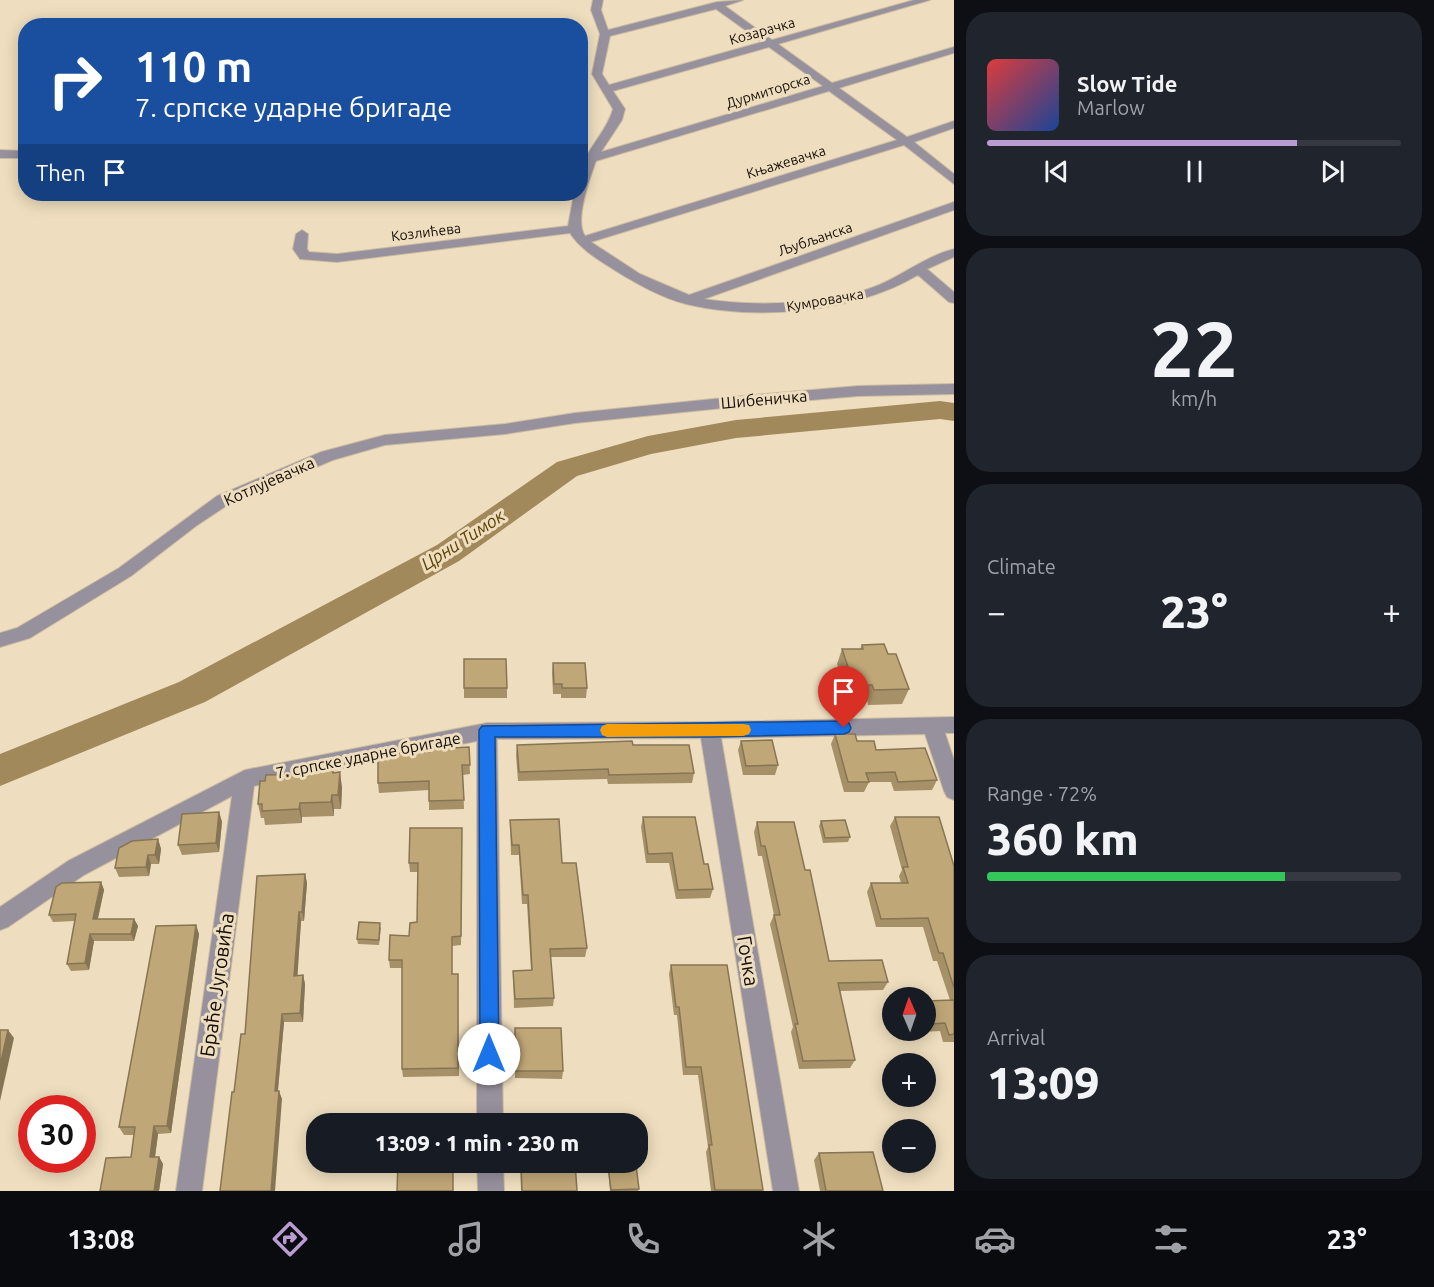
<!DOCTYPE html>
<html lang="en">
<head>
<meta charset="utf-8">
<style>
  :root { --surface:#171b24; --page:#20242c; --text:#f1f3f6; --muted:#9ea1a6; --line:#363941; --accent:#ba9cd2 }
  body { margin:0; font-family:Ubuntu,sans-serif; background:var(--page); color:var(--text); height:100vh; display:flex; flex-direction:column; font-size:22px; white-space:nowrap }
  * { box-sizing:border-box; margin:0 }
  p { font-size:20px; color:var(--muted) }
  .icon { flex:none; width:33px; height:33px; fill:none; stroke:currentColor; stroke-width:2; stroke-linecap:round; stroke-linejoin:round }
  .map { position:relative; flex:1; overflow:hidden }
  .panel { display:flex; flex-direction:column; gap:12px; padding:12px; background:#0d0f14; width:480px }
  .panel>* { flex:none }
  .guide { position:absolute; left:18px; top:18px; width:570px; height:183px; border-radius:24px; box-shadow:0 3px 15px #0003; background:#1a4fa0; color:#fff; overflow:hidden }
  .needle { width:39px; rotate:358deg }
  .tools { position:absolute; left:882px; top:987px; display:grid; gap:12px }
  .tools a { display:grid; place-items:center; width:54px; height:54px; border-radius:50%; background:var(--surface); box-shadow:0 3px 15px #0003; font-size:30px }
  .speed { position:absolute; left:18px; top:1095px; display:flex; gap:12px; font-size:30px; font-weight:700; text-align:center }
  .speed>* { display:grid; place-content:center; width:78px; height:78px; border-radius:50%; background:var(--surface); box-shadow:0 3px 15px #0003; line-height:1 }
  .speed .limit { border:9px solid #d22; background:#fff; color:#111 }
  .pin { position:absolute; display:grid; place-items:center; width:51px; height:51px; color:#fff; margin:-62px -26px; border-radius:50% 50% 50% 0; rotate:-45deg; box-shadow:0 0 6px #0007 }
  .pin .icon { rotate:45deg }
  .me { position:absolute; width:66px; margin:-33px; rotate:0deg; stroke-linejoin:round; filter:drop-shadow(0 0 4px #0008) }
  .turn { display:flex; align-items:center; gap:21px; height:126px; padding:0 18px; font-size:27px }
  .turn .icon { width:78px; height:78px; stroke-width:2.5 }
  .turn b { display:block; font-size:42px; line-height:51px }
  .then { display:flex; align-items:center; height:57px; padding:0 18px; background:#0003; gap:12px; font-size:22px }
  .big { font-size:45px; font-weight:800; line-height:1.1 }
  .panel .tile { flex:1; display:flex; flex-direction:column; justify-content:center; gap:9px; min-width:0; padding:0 21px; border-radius:24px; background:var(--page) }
  .panel .dial { align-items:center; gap:0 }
  .dial b { font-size:78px; line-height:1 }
  .song { display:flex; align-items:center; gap:18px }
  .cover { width:72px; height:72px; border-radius:9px; background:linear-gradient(135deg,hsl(0 70% 55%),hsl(220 70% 35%)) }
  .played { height:6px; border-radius:3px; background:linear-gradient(90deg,var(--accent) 75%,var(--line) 75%) }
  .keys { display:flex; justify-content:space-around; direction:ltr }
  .heat { display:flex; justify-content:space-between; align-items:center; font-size:33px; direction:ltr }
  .charge { height:9px; border-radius:4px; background:linear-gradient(90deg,#34c759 72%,var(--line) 0) }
  .trip { position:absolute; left:306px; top:1113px; width:342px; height:60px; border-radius:24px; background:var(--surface); box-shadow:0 3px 15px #0003; font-weight:800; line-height:60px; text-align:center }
  .dock { display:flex; height:96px; justify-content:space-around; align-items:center; background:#090b0e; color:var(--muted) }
  .dock .icon { width:42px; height:42px }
  .dock .current { color:var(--accent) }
  .dock b { font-size:27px; color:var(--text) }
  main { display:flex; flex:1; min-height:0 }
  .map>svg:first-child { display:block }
</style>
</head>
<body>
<main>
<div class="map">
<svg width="954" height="1191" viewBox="0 0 954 1191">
  <rect width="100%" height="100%" fill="#eeddbe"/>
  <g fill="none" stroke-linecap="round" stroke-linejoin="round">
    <path fill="#a1895c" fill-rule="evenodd" d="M940,401L954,403V421L940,419L736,438L651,454L577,476L459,561L205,702L0,786V754L179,682L437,545L557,462L648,436L736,420Z"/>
    <defs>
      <path id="minor" d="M593,0H603L601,10L608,30L717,2L743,0L725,6L772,40L914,0H930L778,44L832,83L954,47V53L839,88L907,137L954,121V128L914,142L954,174V184L904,145L591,242L640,274L689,295L954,202V210L704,299C754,307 832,305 879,285C905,274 926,256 954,249V257L927,269L954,292V303L949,302L918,275C854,313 757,321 686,304C662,298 637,284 616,271C599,260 581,250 570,233L337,262L300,259L293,249L296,234L302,230L308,234L307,249L309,252L337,254L568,226L574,194H580C580,186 579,177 581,169C588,147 607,131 613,109L592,74L600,34L591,10ZM716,9L762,42L609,85L602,74L610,36ZM769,47L823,86L601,152L622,120L625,109L613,91ZM829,91L897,140L585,236C574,221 590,178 596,161Z
        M0,150L26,151V158H0Z
        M954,384V394L858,396L753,405L575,423L505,434L385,445L333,460L229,504L196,526L131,576L30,638L0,647V633L17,628L119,568L217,496L321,452L385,435L505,424L575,413L753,395L858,386Z
        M954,717V733H945L954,760V800L947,797L944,791L925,734L721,738L799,1191H773L701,738L497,739L503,1124H477V741L254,786L202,1191H176L232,796L84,875L8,927L0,930V907L68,861L245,770L487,723L710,722Z
        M477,1162H503L504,1191H478Z"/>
    </defs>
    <use href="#minor" stroke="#cbbca0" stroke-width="2"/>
    <use href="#minor" fill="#97909d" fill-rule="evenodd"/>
  </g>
  <path fill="#a59067" d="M862,645L909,689L902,704L868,705L867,699L848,700L837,664L842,649H860Z
    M464,659L507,688V698H464Z
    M553,663L587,688L586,698H561V694H553L552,673Z
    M835,734L857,741L876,750L937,780L932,790L894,791L891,782H869L864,792H844L831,744Z
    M741,741L778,765L775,775H743L738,750Z
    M517,745H633L694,773L692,783L608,784L607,779L518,781L516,755Z
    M469,747L470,774L463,775L464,809L429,810V790L379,793L378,783L429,752Z
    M333,768L334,773L342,787L341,809H334V816L302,817V823L265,825L264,818H261L258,804L265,781Z
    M219,812L222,822L219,852L182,855L178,845Z
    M643,817L704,864L713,889L710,898L676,899L669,863H646L641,827Z
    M895,817L954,866V1042H943L940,1031L923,1032V1030H926V1001L950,1000L937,961H933L923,927H876L867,892L871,883H901L899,876L902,870L890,826Z
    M510,820L562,863L587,948L585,957H550L554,998L553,1006L514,1008L513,971L531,970L527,904H522L519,855H511Z
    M821,821L850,837L848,842L823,843L819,826Z
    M757,822L805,870L829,961L888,982L883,990L840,991L855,1060L850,1068L799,1069L791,1032L793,1027L770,924L774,915L762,856H758L754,832Z
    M462,828L461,945L452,946V974H458L459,1076L403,1077L402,1069V968H390L389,960L409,936L417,922L418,872H410L409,863Z
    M158,839L161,849L159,864H151L149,876L119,877L115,868Z
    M305,874L307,883L304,921H301L297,976L303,975L305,984L303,1022H284L278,1091L282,1099L234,1092L245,1034Z
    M101,882L104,890L98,919H134L138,926L134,941H94L89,970L71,971L67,964L75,921L53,922L49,915Z
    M196,925L199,934L171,1133L158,1134L155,1157H159L163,1164L159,1191H100L131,1157L134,1135H124L119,1127Z
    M381,927L379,945L358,944L357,939Z
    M671,965L763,1190L762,1191H711L706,1152L708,1147L698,1075H683L677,1015H674L669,974Z
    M515,1028L563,1071L562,1079L515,1078Z
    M819,1153L883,1191H820L814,1160Z
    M520,1162L577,1191H521Z
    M608,1166L639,1189L638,1191H610L608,1169Z"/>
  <path fill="#867554" d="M340,772L342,787L341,809L338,795Z
    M332,795L334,809V816L331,802Z
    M300,803L302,817V823L299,809Z
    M219,812L222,822L219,852L216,843Z
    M158,839L161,849L159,864L155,855Z
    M148,855L151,864L149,876L146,867Z
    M305,874L307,883L304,921L302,912Z
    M101,882L104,890L96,926L93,919Z
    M299,912L301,921L297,984L294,976Z
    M134,919L138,926L134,941L131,934Z
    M196,925L199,934L171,1133L167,1126Z
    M90,934L94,941L89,970L85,963Z
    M303,975L305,984L303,1022L300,1013Z
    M282,1014L284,1022L277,1099L275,1091Z
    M8,1030L14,1038L0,1101V1066Z
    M279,1091L282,1099L275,1191H271Z
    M154,1126L158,1134L154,1164L150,1157Z
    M159,1157L163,1164L159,1191H154Z"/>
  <path fill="#c0a778" stroke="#867554" stroke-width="1.5" d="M884,644L888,654H896L909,689L874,690L872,685H854L842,649H863L862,645Z
    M464,659H506L507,688H464Z
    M553,663H585L587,688H562V684H554Z
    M835,734H855L857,741H874L876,750L925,748L937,780L898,782L895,772L866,773L869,782H848Z
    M772,740L778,765L746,766L741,741Z
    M632,741L633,745H689L694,773L609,775L608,769L519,772L517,745Z
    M469,747L470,765H462L464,800L429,801V781L378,783V754L429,752V749Z
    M333,768V773L340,772L338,795H332L331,802L300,803L299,809L262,811V804H258L260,781H265L266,775L302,774L303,769Z
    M219,812L216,843L178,845L182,814Z
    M643,817H695L704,864H708L713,889L678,890L672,853L648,854Z
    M895,817H939L954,866V988L943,953H939L928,918L881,919L871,883H908L903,867H908Z
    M559,819L562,863H576L587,948L550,949L554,998L515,999L513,971L532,970L528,895H523L519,845H512L510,820Z
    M845,820L850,837L825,838L821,821Z
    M757,822H794L805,870H810L829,961L882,960L888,982L838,983L855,1060L803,1061L795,1024H798L774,915H780L765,846H761Z
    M410,828H462L461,936L452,937V974H458V1068L402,1069V960H389L390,935L409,936L410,923L417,922L418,863H409Z
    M158,839L155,855H148L146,867L115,868L119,848L132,841Z
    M305,874L302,912H299L294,976L303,975L300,1013L282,1014L275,1091H279L271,1191H220L232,1092H234L241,1034H245L257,876Z
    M101,882L93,919H134L131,934H90L85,963L67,964L76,914L49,915L56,887L62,883Z
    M359,922L380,923L379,940L357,939Z
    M196,925L167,1126H154L150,1157H159L154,1191H100L106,1158L131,1157L135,1127H119L156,926Z
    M671,965H727L763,1190H715L709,1145H712L701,1067H686L679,1007H676Z
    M954,1000V1034L949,1035L945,1023L929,1024L926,1013V1001Z
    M515,1028H561L563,1071H515Z
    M0,1030H8L0,1066Z
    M873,1152L883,1191H826L819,1153Z
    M398,1162H453V1191H397Z
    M521,1162H575L577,1191H522Z
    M636,1165L639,1189L611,1190L608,1166Z"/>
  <path fill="#1a73e8" stroke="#114b97" stroke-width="1.5" d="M844,721L849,723L851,728L849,732L844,734L710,737H495L499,1054L496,1061L489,1063L483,1061L480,1054L479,730L482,726Z"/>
  <path fill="#f59e0b" d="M607,724H743L749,725L751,730L749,734L743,736L607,737L602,735L600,730L602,726Z"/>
  <g text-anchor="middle" stroke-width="6" stroke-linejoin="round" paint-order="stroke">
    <g font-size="14" fill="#130d04" stroke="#eeddbe">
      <text transform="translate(762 31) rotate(-16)" y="5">Козарачка</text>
      <text transform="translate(768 91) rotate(-17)" y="5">Дурмиторска</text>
      <text transform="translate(786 162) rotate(-17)" y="5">Књажевачка</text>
      <text transform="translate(426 232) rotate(-7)" y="5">Козлићева</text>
      <text transform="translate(815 239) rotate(-19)" y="5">Љубљанска</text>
      <text transform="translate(825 300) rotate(-10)" y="5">Кумровачка</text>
    </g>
    <g font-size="16" fill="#130d04" stroke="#eeddbe">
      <text transform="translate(764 399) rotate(-5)" y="6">Шибеничка</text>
      <text transform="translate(269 481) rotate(-24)" y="6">Котлујевачка</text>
      <text transform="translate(368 755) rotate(-11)" y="6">7. српске ударне бригаде</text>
    </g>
    <g font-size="18" font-style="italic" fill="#5c4306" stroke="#eeddbe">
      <text transform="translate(463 540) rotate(-33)" y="6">Црни Тимок</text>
    </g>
    <g font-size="20" fill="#130d04" stroke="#eeddbe">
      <text transform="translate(748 961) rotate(81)" y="7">Гочка</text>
      <text transform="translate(217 985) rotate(-82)" y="7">Браће Југовића</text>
    </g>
  </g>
</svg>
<div class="tools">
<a><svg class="needle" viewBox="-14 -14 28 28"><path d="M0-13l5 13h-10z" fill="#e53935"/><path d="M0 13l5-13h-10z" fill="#9ea1a6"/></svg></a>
<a>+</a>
<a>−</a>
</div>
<div class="speed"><div class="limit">30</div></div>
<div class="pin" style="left:844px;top:728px;background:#d93025"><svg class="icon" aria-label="arrive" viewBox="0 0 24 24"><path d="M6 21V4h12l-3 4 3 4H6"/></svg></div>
<svg class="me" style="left:489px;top:1054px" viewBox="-20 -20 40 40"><circle r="19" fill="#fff"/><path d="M0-13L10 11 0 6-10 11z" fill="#1a73e8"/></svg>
<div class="trip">13:09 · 1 min · 230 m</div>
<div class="guide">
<div class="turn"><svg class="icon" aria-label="right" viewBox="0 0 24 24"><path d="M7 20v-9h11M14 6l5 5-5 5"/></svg><div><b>110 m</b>7. српске ударне бригаде</div></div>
<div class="then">Then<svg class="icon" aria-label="arrive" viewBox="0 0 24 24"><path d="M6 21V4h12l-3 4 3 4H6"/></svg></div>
</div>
</div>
<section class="panel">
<div class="tile">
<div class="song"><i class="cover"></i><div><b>Slow Tide</b><p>Marlow</p></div></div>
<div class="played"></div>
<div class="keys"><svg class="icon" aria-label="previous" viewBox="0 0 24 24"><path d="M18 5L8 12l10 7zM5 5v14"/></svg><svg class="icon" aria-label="pause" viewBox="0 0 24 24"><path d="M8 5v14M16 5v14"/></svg><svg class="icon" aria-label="next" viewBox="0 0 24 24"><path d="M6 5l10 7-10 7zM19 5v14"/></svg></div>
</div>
<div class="tile dial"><b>22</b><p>km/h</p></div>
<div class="tile"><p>Climate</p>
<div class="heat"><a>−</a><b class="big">23°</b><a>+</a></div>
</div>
<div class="tile"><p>Range · 72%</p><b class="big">360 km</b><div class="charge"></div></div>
<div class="tile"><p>Arrival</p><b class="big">13:09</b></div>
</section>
</main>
<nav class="dock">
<b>13:08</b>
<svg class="icon current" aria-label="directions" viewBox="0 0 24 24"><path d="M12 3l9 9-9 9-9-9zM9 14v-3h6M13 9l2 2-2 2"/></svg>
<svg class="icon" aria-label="music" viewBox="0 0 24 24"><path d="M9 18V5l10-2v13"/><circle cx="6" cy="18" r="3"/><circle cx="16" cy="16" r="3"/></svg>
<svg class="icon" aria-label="phone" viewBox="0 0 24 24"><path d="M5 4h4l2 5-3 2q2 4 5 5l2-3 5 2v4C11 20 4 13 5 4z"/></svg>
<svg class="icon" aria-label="climate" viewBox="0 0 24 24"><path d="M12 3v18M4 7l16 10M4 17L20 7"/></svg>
<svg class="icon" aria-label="car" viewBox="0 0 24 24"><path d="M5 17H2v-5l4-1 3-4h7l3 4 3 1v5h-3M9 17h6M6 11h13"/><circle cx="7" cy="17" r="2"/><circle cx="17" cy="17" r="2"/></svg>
<svg class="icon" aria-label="filters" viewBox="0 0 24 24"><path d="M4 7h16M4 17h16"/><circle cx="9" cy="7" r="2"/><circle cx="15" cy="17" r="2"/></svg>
<b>23°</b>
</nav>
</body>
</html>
